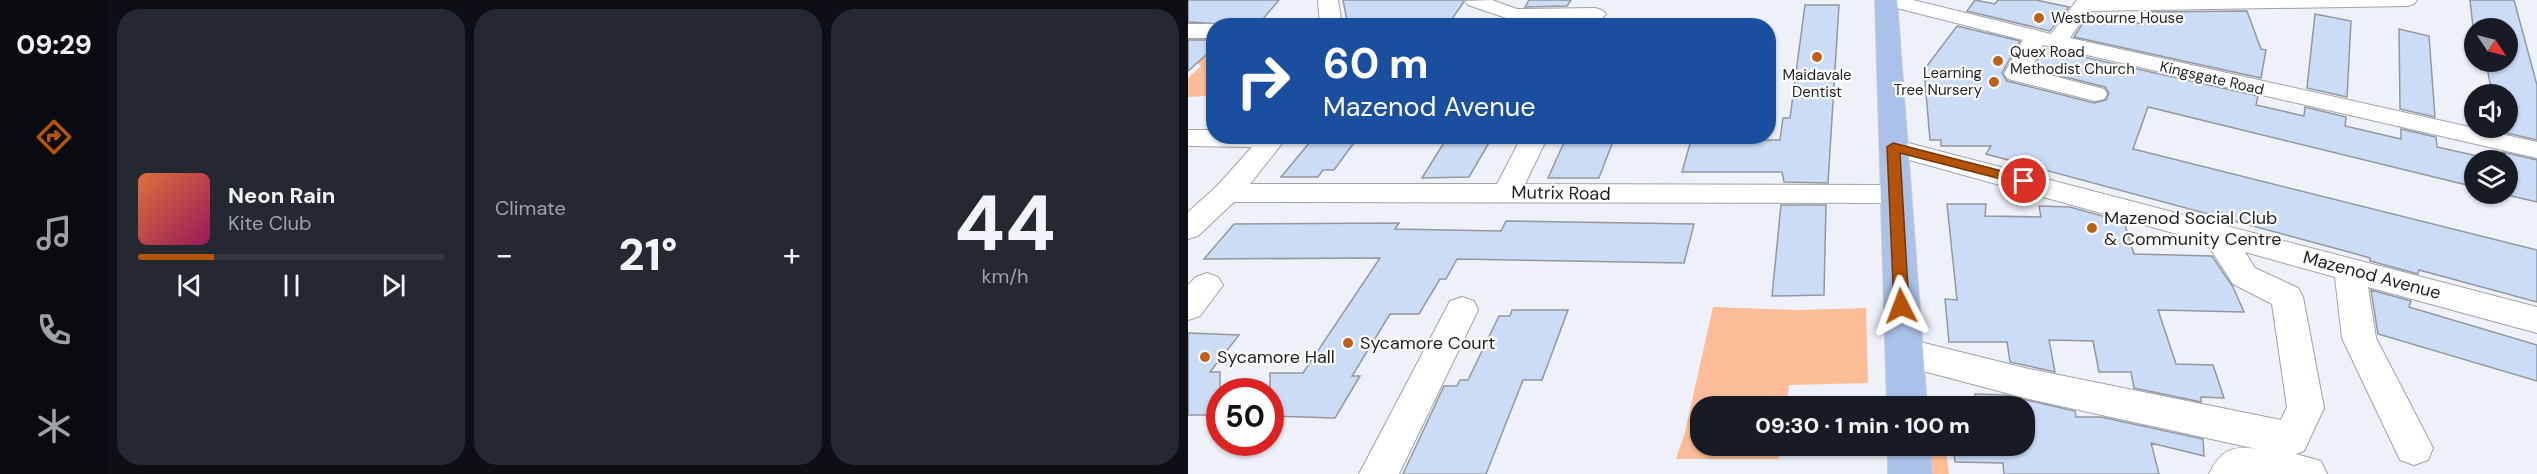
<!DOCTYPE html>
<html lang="en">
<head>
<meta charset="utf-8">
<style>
  :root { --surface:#171b24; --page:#242831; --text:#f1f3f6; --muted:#9ea1a6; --line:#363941; --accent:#b45309 }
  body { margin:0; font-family:"DM Sans",sans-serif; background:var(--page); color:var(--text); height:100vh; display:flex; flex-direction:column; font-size:22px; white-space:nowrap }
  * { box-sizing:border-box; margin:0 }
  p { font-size:20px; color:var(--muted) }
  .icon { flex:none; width:33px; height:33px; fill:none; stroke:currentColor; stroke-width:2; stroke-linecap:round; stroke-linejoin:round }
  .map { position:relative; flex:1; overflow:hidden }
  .details { display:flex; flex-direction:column; gap:9px; padding:9px; background:#0d0f14; width:1080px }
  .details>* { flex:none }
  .guide { position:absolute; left:18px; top:18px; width:570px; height:126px; border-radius:24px; box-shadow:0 2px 4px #0004; background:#1a4fa0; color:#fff; overflow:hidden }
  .needle { width:39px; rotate:125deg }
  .buttons { position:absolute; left:1276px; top:18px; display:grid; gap:12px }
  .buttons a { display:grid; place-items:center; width:54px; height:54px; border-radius:50%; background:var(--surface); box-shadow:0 2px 4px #0004; font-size:30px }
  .speed { position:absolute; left:18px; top:378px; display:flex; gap:12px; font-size:30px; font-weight:700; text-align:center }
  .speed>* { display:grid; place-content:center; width:78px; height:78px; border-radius:50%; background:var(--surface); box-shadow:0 2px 4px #0004; line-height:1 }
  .speed .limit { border:9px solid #d22; background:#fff; color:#111 }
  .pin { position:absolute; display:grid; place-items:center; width:51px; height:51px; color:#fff; margin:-26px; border:3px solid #fff; border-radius:50%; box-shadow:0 2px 6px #0007 }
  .me { position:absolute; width:66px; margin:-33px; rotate:357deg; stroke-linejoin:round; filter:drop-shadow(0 0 4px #0008) }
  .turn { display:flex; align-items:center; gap:21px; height:126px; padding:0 18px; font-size:27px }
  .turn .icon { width:78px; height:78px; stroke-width:2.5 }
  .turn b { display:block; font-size:42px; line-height:51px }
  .big { font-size:45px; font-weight:800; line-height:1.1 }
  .details .card { flex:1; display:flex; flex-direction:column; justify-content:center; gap:9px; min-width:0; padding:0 21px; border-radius:24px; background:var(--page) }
  .details .dial { align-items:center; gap:0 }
  .dial b { font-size:78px; line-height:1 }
  .song { display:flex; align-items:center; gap:18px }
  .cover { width:72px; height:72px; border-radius:9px; background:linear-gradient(135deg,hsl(20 70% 55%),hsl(330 70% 35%)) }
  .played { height:6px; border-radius:3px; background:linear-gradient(90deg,var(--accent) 25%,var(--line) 25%) }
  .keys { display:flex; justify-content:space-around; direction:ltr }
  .heat { display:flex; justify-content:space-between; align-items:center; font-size:33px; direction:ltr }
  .details .tiles { flex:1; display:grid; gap:9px; grid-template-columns:repeat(3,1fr) }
  .trip { position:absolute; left:502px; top:396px; width:345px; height:60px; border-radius:24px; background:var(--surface); box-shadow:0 2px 4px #0004; font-weight:800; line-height:60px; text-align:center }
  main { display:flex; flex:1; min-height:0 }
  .tabs { display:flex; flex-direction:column; width:108px; justify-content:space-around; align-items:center; background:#090b0e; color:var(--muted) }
  .tabs .icon { width:42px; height:42px }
  .tabs .active { color:var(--accent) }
  .tabs b { font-size:27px; color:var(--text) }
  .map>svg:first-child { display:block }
</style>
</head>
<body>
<main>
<nav class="tabs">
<b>09:29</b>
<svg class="icon active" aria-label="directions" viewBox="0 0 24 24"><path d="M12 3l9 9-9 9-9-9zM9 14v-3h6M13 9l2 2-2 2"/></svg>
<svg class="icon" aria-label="music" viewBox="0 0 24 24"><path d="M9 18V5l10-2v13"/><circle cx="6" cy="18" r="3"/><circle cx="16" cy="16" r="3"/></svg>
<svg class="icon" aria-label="phone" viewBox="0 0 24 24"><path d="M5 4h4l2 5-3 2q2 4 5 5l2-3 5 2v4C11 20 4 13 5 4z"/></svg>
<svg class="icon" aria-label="climate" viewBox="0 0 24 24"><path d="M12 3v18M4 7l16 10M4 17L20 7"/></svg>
</nav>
<section class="details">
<div class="tiles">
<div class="card">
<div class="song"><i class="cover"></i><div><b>Neon Rain</b><p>Kite Club</p></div></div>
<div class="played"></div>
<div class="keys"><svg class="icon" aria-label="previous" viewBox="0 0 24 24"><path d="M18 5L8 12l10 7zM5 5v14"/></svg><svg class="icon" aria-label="pause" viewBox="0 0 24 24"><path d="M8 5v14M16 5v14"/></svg><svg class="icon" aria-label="next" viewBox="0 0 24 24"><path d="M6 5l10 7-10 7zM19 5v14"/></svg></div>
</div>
<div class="card"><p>Climate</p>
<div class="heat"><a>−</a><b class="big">21°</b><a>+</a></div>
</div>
<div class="card dial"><b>44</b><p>km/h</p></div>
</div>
</section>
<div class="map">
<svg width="1349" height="474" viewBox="0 0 1349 474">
  <rect width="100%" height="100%" fill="#eef2f8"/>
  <path fill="#fcbc98" d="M25,33V90L18,96L0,97V78L13,66C3,59 0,46 0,34Z
    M525,307L608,310L678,308L680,383L601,385L598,406H513V446H593L591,459H488L497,432Z
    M740,450L758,451L761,474H741Z"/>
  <path fill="#cbdcf7" stroke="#94979d" stroke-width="1.5" d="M0,0H91L69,26L0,22Z
    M155,0H275V3L259,26H160Z
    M341,0H383L379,6L337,7Z
    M787,0L807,4L810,0H848L881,7L862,31L779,11Z
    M1282,0H1326L1349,85V140L1310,131V128H1320V94H1304L1298,62H1320V28H1287L1286,36Z
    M617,5H651L640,183L596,182L594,172H494L503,140H592L595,118H602Z
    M1059,11L1073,49L1078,50L1073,78L886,37L901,13L956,24L959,12Z
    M1127,14L1163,21L1159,97L1119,88Z
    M769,26L832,41L814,73L819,81L906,103L918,100L921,93L917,87L845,69L856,48L1070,96L1068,105L1116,116L1117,107L1158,117L1157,126L1213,139V129L1248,137L1249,147L1307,160H1287V187L960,107L945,149L1349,250V302L1231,270L1230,274L1182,261V258L1161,252L798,154L803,146H753V140H742L736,70Z
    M1211,29L1241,36L1247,117L1212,109Z
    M0,40H26V48L0,71Z
    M127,136H171L146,170H135L130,177H93Z
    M260,136H305L281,177L234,178Z
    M379,136H427L411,178H360Z
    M1314,152L1349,160V202L1315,194H1320V160H1316Z
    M759,204H798L797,216L853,217L851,206L882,207L936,222L946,254L1024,256L1045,287L1056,312L970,310L988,364L1025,365L1036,398L1013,397V402L946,388L943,372H911L905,341L861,340L867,372L822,362L819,342H761L757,299L769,300Z
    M593,205H638L636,295L584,296Z
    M318,221L506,224L496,263L269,259L258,279H252L231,314H202L164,376H172L147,418L82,416V373H115L192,258L16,259L46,224L211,223L207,229L313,231Z
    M1183,290L1223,301L1221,307L1349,345V381L1190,334Z
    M324,310H380L354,380H335L298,474H215L256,386H269L272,380H280L311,316H322Z
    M0,333L51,335L22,372H32V415H0Z
    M787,394L817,395L887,411L888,417H913L1015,439L1016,456L963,443L971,474H816L815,463L767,462L765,446H837V406H761L760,402L788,403Z"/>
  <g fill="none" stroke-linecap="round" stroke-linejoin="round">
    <defs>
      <path id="minor" d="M130,0H150L154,26H132Z
        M304,0L329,9L407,8L414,10L418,14L414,18L407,20L327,21L280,5L277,1Z
        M690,0H725L863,34L889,0H1229L1226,4L1219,6L900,11L882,38L1349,142V158L855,45L842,70L916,89L919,94L916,99L907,101L820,79L816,74L835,40L693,4Z
        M0,24H26L30,26H26V38H0Z
        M0,130H26V136H100L62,184H309L334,136H360L337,184L708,185L718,187L722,194L718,201L708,203L46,202L10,236L0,239V212L29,186L64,147L0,146Z
        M705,139L1349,307V333L1180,287L1188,338L1245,448L1240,460L1226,465L1212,460L1154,338L1147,277L1057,252L1067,268L1110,288L1115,297L1136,408L1116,451L1108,454L1133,461L1139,474H1021C1032,451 1044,445 1069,449L841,399L716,366L704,362L699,352L704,342L716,338L841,369L1093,420L1099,407L1084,304L1045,284L1018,242L696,153L692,147L696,141Z
        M19,273L30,277L35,285L12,316L0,320V285L8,277Z
        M274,297L286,301L290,310L211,474H171L262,301Z"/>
      <path id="major" d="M687,0H709L739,406H699Z
        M700,446H742L744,474H700Z"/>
    </defs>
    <use href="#minor" stroke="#9fa2a7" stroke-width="2"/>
    <use href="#major" stroke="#cecece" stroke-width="2"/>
    <use href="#minor" fill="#fff" fill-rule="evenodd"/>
    <use href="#major" fill="#aac2ea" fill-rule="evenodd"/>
  </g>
  <path fill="#b45309" stroke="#753606" stroke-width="1.5" d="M705,143L841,178L843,181L836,185L712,153L721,306L713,312L706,306L699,147Z"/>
  <g fill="#bf601a" stroke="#fff" stroke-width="2">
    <circle cx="851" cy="18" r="6"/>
    <circle cx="629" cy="57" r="6"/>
    <circle cx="810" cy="61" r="6"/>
    <circle cx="806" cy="82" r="6"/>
    <circle cx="904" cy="228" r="6"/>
    <circle cx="160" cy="343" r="6"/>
    <circle cx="17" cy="357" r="6"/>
  </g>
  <g text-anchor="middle" stroke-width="4.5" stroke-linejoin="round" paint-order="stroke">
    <g font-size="15" fill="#1e1f21" stroke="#fff" text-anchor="start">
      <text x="863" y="23">Westbourne House</text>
      <text x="822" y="57">Quex Road<tspan x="822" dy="17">Methodist Church</tspan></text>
      <text x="794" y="78" text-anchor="end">Learning<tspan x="794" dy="17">Tree Nursery</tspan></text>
      <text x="629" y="80" text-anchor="middle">Maidavale<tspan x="629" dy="17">Dentist</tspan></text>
    </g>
    <g font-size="15" fill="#1e1f21" stroke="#fff">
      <text transform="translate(1024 78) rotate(13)" y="5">Kingsgate Road</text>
    </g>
    <g font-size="18" fill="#1e1f21" stroke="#fff">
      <text transform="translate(373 193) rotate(1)" y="6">Mutrix Road</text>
      <text transform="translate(1184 275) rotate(15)" y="6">Mazenod Avenue</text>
    </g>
    <g font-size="18" fill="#1e1f21" stroke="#fff" text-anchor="start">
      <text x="916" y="224">Mazenod Social Club<tspan x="916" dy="21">&amp; Community Centre</tspan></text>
      <text x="172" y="349">Sycamore Court</text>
      <text x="29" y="363">Sycamore Hall</text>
    </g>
  </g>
</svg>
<div class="buttons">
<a><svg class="needle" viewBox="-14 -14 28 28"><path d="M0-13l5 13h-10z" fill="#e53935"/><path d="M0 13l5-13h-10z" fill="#9ea1a6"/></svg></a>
<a><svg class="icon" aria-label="sound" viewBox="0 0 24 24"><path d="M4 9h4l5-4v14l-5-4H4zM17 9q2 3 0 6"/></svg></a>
<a><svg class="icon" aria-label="layers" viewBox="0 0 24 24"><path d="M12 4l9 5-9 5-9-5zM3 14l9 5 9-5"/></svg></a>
</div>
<div class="speed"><div class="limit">50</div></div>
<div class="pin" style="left:836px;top:181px;background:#d93025"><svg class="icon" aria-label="arrive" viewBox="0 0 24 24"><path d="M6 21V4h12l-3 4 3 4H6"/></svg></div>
<svg class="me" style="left:713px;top:306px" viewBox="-20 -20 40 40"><path d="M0-17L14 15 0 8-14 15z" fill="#b45309" stroke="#fff" stroke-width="4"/></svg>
<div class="trip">09:30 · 1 min · 100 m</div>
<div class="guide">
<div class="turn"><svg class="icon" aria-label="right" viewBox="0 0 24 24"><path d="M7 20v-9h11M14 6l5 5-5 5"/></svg><div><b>60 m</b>Mazenod Avenue</div></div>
</div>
</div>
</main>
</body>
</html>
